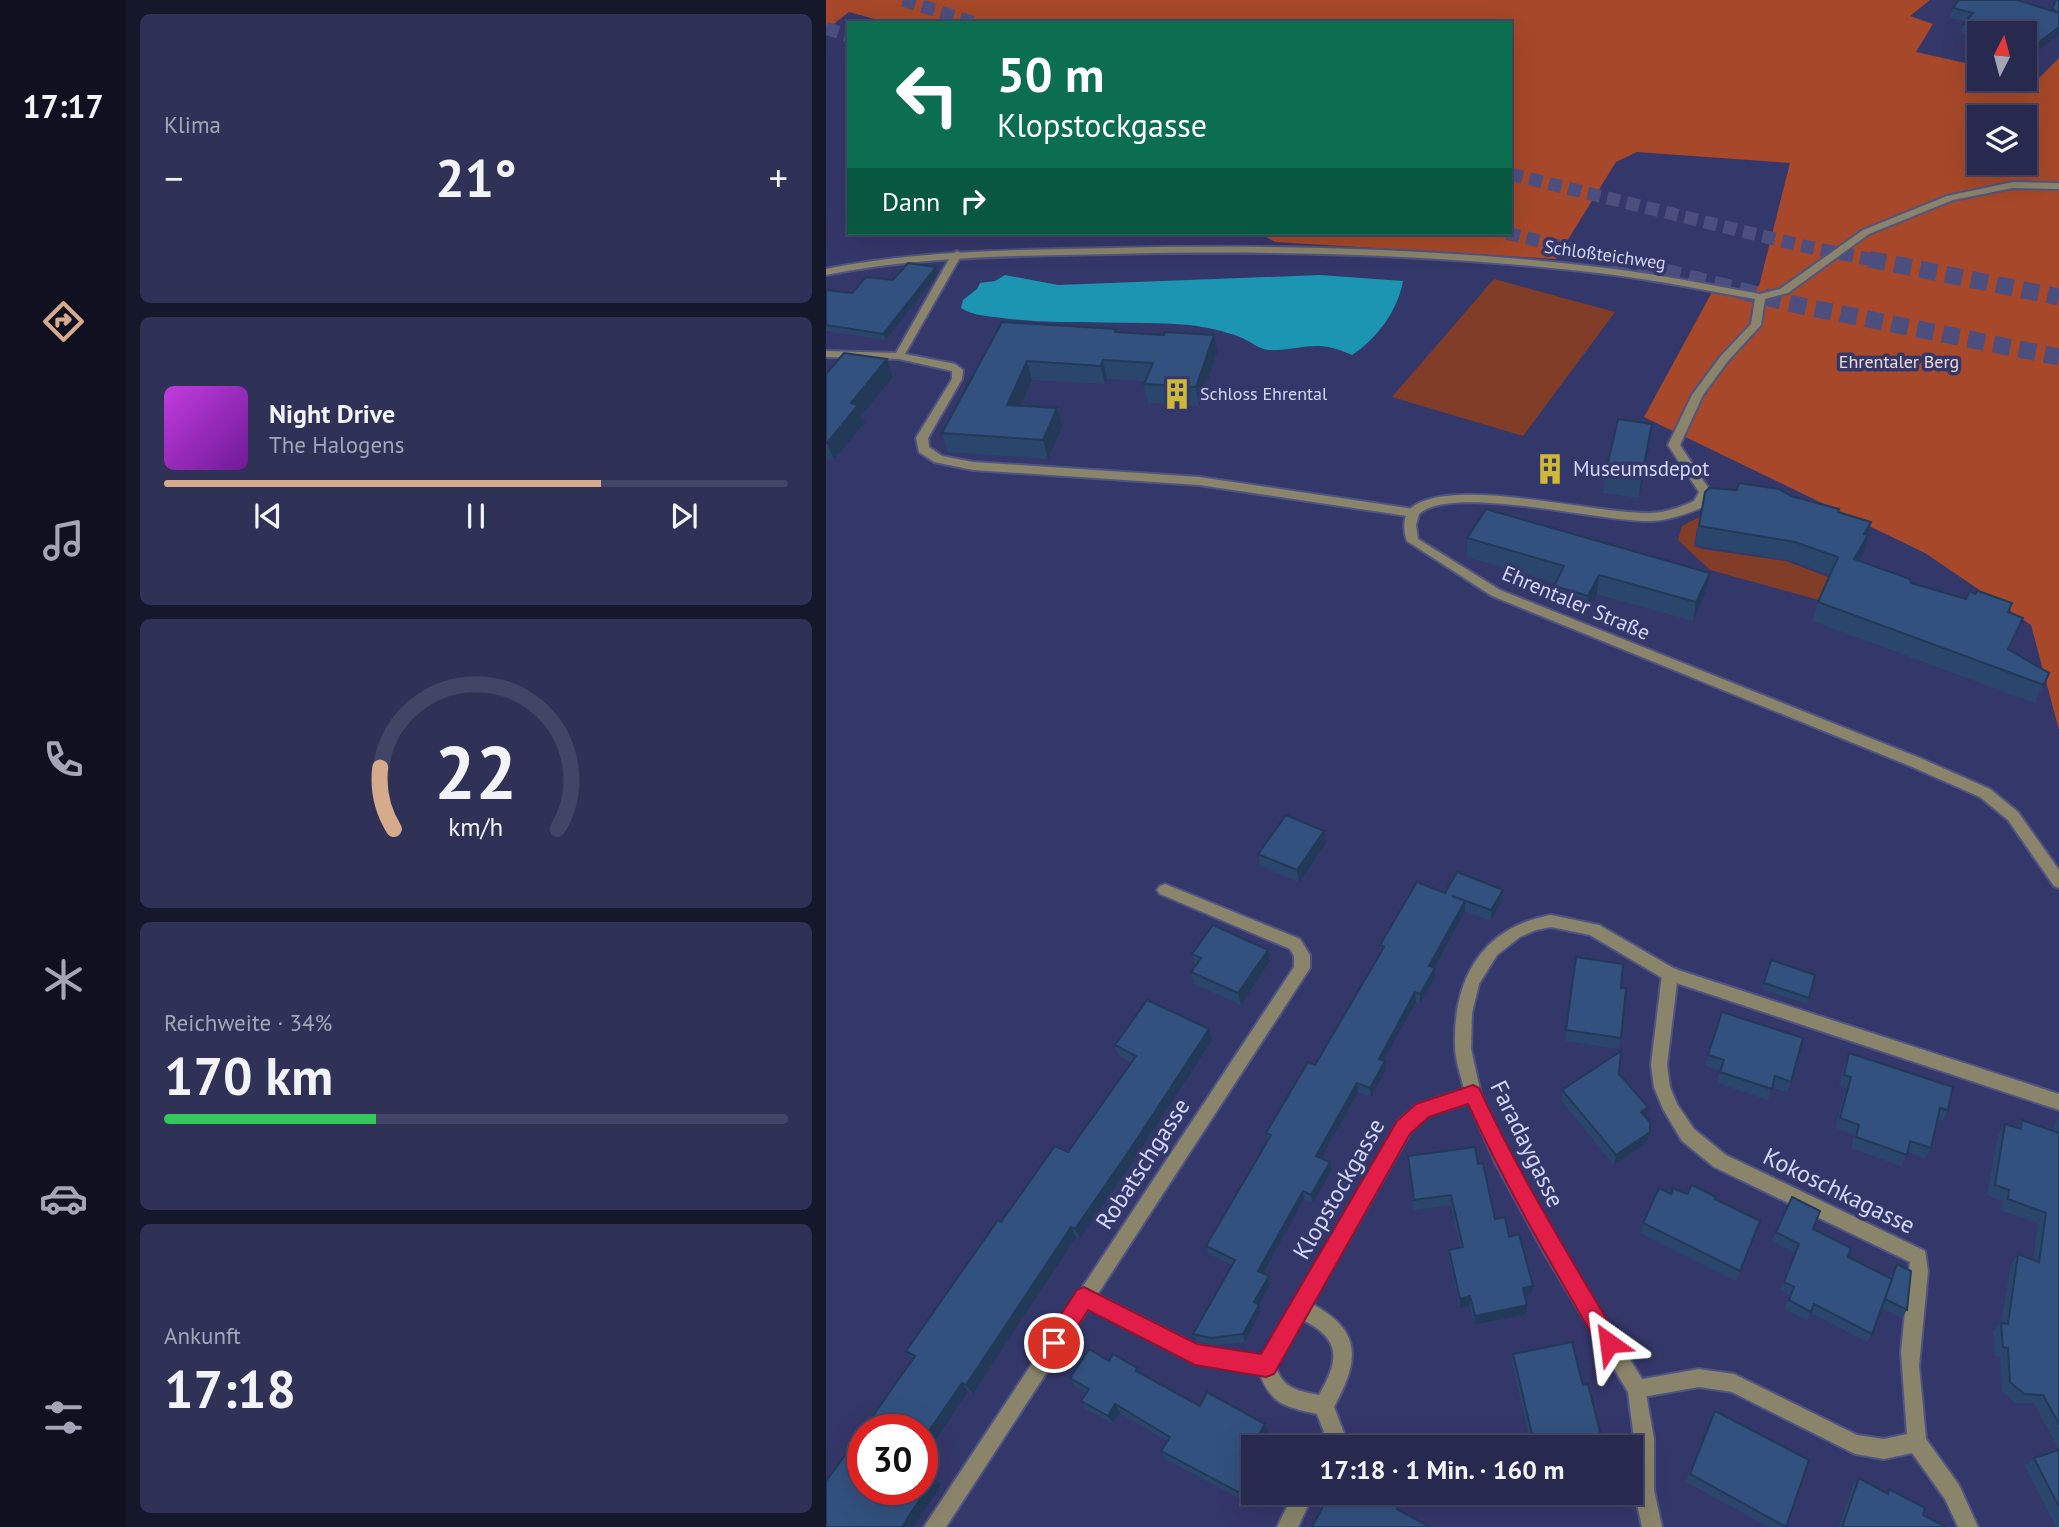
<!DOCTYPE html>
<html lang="de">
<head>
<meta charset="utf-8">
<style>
  :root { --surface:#27294f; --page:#2f3156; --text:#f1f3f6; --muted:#a4a6b7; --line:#434566; --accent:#d6ab8b }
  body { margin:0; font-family:"PT Sans",sans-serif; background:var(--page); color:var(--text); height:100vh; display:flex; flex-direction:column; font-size:26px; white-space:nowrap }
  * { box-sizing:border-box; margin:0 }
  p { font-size:23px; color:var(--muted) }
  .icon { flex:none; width:38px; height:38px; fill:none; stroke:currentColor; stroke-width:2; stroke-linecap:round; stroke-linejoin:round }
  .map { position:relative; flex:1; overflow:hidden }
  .drawer { display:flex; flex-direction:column; gap:14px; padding:14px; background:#15172b; width:700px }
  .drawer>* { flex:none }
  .banner { position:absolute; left:21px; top:21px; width:665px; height:214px; border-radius:0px; box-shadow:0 7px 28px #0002,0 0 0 2px var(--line); background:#0b6e4f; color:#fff; overflow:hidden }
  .needle { width:46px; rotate:6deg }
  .tools { position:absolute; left:1141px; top:21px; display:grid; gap:14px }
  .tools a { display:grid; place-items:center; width:70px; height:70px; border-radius:0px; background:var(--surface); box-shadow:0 7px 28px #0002,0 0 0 2px var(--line); font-size:35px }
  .speed { position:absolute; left:21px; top:1414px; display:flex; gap:14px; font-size:35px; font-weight:700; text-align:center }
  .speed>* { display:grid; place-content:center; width:91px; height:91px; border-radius:50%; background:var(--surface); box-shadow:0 7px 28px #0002,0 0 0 2px var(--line); line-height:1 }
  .speed .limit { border:10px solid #d22; background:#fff; color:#111 }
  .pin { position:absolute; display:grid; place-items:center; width:60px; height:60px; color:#fff; margin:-30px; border:4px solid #fff; border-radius:50%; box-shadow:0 2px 7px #0007 }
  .me { position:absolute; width:77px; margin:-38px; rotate:329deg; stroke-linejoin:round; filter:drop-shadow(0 0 5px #0008) }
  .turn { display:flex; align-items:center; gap:24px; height:147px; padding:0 35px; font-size:32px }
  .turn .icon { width:91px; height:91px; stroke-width:2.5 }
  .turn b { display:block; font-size:49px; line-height:60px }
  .then { display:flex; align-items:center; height:66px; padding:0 35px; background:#0003; gap:14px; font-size:26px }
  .big { font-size:52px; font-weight:700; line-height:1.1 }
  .drawer .card { flex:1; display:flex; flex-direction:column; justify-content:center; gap:10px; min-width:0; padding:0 24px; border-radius:10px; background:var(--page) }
  .drawer .dial { align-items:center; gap:0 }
  .dial svg { height:182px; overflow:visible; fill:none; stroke:var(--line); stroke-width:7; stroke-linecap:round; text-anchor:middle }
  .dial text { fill:var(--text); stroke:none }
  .song { display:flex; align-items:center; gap:21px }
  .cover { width:84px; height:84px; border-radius:10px; background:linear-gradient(135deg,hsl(290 70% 55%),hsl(280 70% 35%)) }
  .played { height:7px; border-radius:4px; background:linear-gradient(90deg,var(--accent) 70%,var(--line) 70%) }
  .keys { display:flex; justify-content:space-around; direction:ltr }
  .heat { display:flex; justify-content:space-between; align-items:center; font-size:38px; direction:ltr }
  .charge { height:10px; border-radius:5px; background:linear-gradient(90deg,#34c759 34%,var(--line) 0) }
  .trip { position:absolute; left:415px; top:1435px; width:402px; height:70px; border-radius:0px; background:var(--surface); box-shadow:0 7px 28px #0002,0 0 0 2px var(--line); font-weight:700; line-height:70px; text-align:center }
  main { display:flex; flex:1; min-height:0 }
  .menu { display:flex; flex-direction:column; width:126px; justify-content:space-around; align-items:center; background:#101020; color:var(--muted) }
  .menu .icon { width:49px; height:49px }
  .menu .active { color:var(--accent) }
  .menu b { font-size:32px; color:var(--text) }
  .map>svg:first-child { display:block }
</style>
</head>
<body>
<main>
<nav class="menu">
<b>17:17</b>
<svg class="icon active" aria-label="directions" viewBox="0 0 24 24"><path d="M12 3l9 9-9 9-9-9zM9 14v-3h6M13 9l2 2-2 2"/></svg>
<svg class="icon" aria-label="music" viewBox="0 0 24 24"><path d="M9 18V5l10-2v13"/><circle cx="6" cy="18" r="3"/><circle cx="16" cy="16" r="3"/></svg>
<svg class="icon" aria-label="phone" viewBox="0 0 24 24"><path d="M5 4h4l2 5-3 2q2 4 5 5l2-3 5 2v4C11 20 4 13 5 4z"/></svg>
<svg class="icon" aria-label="climate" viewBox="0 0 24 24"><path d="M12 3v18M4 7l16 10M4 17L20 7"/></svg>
<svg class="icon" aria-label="car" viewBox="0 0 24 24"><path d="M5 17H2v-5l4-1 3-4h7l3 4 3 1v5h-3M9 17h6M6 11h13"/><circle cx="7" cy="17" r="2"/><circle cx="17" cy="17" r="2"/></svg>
<svg class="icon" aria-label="filters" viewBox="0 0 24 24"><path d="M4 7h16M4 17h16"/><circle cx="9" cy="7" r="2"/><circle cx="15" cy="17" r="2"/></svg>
</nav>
<section class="drawer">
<div class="card"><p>Klima</p>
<div class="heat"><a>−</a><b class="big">21°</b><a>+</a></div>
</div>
<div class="card">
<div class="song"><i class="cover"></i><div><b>Night Drive</b><p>The Halogens</p></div></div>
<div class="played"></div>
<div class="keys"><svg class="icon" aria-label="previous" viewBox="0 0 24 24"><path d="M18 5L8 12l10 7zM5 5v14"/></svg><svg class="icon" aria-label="pause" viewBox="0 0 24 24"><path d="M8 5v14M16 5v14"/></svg><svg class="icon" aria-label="next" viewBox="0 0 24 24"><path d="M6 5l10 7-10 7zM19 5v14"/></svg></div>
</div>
<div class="card dial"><svg viewBox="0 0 100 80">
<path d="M14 69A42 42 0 1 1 86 69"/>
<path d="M14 69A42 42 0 0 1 8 42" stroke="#d6ab8b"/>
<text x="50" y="56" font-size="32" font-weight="700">22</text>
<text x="50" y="72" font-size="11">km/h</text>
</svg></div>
<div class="card"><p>Reichweite · 34%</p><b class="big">170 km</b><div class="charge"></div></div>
<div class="card"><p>Ankunft</p><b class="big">17:18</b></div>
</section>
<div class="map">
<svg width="1233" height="1527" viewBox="0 0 1233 1527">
  <rect width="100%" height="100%" fill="#343769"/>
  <path fill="#813d27" d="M668,279L789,312L697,436L566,397Z
    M881,513L878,528H871L868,546L877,549L960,561L1010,580L1000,602L884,570L852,540L856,526Z"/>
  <path fill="#a64829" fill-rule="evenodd" d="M0,0H1104L1084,16L1107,24L1090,52L1153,66V79H1199V76L1212,79L1233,58V730L1205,625L1099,553L818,417L886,292L933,286L964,163L811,152L790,162L730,259L449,242L433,233H684V23H63L23,12L0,30ZM1153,117H1199V163H1153Z"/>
  <path fill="#1b95b1" d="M179,275L232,285L494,275L577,281C572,310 551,339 526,355C490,338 479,350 443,350C434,350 424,341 414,337C398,331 380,327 363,325C300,320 238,326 176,318C162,316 148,316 135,308L137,300L151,289L154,283L169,281Z"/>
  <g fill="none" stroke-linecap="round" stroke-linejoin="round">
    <path stroke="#4c4f7e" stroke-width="13" stroke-dasharray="13 7" stroke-linecap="butt" d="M77,0L149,23
      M0,28L23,36
      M684,174L977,246L1052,261
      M681,233L794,261"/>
    <path stroke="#4c4f7e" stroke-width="17" stroke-dasharray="17 9" stroke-linecap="butt" d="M787,259L976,306L1233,357
      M1043,259L1233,297"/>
    <defs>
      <path id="service" d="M131,251L136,254L79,354L129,364L137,370L136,379L102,438L103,447L116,456L147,462L373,477L588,509L594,513L588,517L373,485L147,470L108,462L93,452L90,438L126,379V371L73,359L0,357V351L70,353L126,254Z
        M844,967L850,969L852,974L841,1065L844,1087L851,1104L868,1129L900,1155L1099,1251L1102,1271L1093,1366L1100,1439L1133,1485L1152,1527H1132L1119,1499L1086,1453L1058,1459L1029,1454L906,1392L873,1387L811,1398L804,1396L802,1389L804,1382L811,1380L873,1369L908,1374L1031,1435L1058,1439L1081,1434L1075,1352L1084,1262L888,1167L856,1141L837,1109L828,1087L825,1065L836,974L838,969Z
        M258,1288L371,1345L447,1359L449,1366L447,1373L440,1375L369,1363L252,1303L249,1297L252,1291Z"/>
      <path id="minor" d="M1187,182L1233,183V189L1187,188L1127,200L1043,234L962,293L939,299L935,325L902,361L877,395L854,445L885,492L877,507C861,514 844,520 826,521C776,523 627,483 593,514L590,525L592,539L674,590L1094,758L1164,789L1192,812L1233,870V888L1228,886L1182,820L1154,797L1084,766L666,596L581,541C576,527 577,511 591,504C639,479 764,513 822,513C838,513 853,508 868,501L873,492L842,445L866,395L894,357L925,324L929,299C882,291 835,281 788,275C621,254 452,250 285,254C189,256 94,256 0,275V269C94,250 189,250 285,248C452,244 621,248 788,269C837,275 885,285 934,294L954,289L1037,230L1121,196Z
        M339,884L474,939L484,955V968L120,1527H98L468,967V956L464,949L334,894L331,890L334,886Z
        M725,915L773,925L849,969L1233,1094V1110L838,979L764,935L725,927L710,930L694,937L671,955L653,984L646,1013L645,1049L655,1094L681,1150L732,1244L818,1382L828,1439V1490L836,1527H816L808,1490V1439L802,1392L720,1256L669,1162L643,1103L601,1116L584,1133L486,1304C537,1331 533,1361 508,1407L518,1433L511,1447H491L498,1432L491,1414C455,1406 443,1403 431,1366L572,1121L590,1105L638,1089C635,1076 629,1060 629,1046C627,979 656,927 725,915ZM477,1320C516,1340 513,1360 493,1395C473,1391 457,1389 450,1367Z
        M468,1493H488L472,1527H451Z"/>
    </defs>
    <use href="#service" stroke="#505482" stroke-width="4"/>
    <use href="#minor" stroke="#505482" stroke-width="4"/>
    <use href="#service" fill="#89846a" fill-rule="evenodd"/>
    <use href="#minor" fill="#89846a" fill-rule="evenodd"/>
  </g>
  <path fill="#2b466c" d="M1201,0L1198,2L1226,11L1230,0L1233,34L1205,56L1199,54V33H1153V39L1135,33L1137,24L1140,21L1124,18L1127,8Z
    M112,273L60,340L0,331V290L26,293L67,280Z
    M176,322L290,329L291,332L391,353L373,406L322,403L318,384L319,381L281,379L279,384L206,380L194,406L231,408L236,427L222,459L122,452L116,433Z
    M0,374L67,377L36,415L39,422L8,460L1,459L0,461Z
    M826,424L824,442L813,498L777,493L779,475Z
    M911,490L965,496L1013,509V512L1042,535L1037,554L1033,561L1085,583L1140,599L1149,594L1186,603L1183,612L1197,618L1183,650L1223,673L1209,703L987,621L992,602L1004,575L965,561L869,545L879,492Z
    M641,538L880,591L867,621L771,594L760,615L726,605L728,586L729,583L641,557Z
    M500,843L473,882L434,866L432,854Z
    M619,893L676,900L665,921L639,911L608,967L609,978L594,1004L590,1002L557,1060L560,1070L545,1097L532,1092L495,1158L504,1162L505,1171L487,1203L478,1199L437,1274L443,1276L444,1284L433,1305L435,1312L419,1342L387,1345L370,1341L367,1334L406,1265L383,1254L380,1246L441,1142L440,1133L489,1065L554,953V945Z
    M442,950L444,961L415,1005L368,984L365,972L369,966L366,954Z
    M750,957L795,988V1038L793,1049L739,1041Z
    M945,960L983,998L981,1004L936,989Z
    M896,1012L965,1082L961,1092L946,1088L942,1100L891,1083L894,1071L879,1066Z
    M383,1029L386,1040L307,1162L254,1238L250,1237L147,1394L87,1359L80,1351L175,1222L242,1152L305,1062L293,1056L289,1045Z
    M1023,1053L1122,1110L1116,1121L1112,1120L1105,1148L1099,1159L1082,1152L1075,1166L1025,1148L1028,1135L1009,1128L1020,1088L1013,1086L1019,1064Z
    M793,1074L820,1118L824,1132L821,1142L788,1165L735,1100L736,1090Z
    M1233,1117V1449L1208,1403H1189L1176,1391L1174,1357L1169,1356L1167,1332L1175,1323L1185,1265L1192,1254L1207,1260L1212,1223L1174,1210L1176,1201L1161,1195L1172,1135L1179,1124L1191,1128L1196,1120L1227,1131L1228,1125Z
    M582,1156L652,1164L669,1219L683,1237L705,1295L699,1296L700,1314L648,1325L644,1306L634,1308L623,1260V1250L634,1248L625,1205L588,1210Z
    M845,1194H861L889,1199L934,1221L910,1281L814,1233L817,1223Z
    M966,1197L987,1229L1022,1257L1064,1278L1071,1264L1081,1310L1076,1318L1056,1308L1046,1334L1041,1342L985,1313L981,1320L958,1309L964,1295L954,1290L969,1253L946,1241Z
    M687,1354L757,1385L777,1443L776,1447H706L686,1363Z
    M283,1361L311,1368L314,1374L374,1406L439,1424L442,1432L435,1443L427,1447V1488L424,1486L417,1500L339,1459L335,1451L341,1441L294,1413L287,1424L260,1409L255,1401L261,1393L249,1386L244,1378Z
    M885,1419L960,1527H943L860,1482Z
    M1233,1450V1527H1230L1199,1466L1208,1458Z
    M1033,1478L1060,1493L1063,1489L1097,1515L1120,1527H1013L1027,1486Z"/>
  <path fill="#233958" d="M1233,27V34L1205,56L1208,46Z
    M110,267L112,273L60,340L57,334Z
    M388,335L391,353L373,406L370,387Z
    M61,359L67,377L36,415L39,422L8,460L1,443L25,403Z
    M277,360L281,379L279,384L275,366Z
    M201,361L206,380L186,424L181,405Z
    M231,408L236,427L222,459L217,440Z
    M826,424L824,442L813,498L815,479Z
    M1045,522L1037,554L1022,578L1028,559L1038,534Z
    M884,573L880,591L867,621L870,602Z
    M773,575L771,594L760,615L762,596Z
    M498,831L500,843L473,882L471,870Z
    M677,890L676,900L665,921V910Z
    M639,901V911L604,975L603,966Z
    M442,950L444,961L415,1005L412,993Z
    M609,968V978L594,1004V994Z
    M589,992L590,1002L553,1068V1059Z
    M383,1029L386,1040L307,1162L254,1238L249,1229Z
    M559,1061L560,1070L545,1097L544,1088Z
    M531,1083L532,1092L492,1164L490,1156Z
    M822,1107L820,1118L815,1112Z
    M824,1132L821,1142L788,1165L790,1155Z
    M504,1162L505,1171L487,1203L485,1195Z
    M477,1191L478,1199L434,1279L432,1271Z
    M245,1227L250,1237L147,1394L140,1385Z
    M443,1276L444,1284L433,1305L435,1312L419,1342L417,1334L428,1302Z
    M707,1286L705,1295L696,1297L697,1288Z
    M644,1296V1306L634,1308V1299Z
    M701,1305L700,1314L648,1325L649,1316Z
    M136,1383L142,1391L96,1460V1441Z
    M289,1404L294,1413L287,1424L282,1416Z
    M439,1424L442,1432L433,1447L430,1440Z
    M108,1477L115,1485L88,1527H76Z
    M421,1479L424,1486L417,1500L414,1493Z"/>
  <path fill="#32517e" stroke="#233958" stroke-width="2" d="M1133,0H1191L1233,13V27L1208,46L1199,43V33H1167L1137,24L1147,13L1127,8Z
    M1230,0H1233V13L1226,9Z
    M82,263L110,267L57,334L0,325V290L26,293L40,277L67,280Z
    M176,322L290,329L289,332L338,335L339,332L388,335L370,387L318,384L327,363L277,360L275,366L201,361L181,405L231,408L217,440L116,433Z
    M18,353L61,359L25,403L32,405L1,443L0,442V374Z
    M792,419L826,424L815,479L779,475Z
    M913,483L953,489L965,496L1013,509L1012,512L1045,522L1038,534L1042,535L1028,559L1084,579L1085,583L1140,599L1144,591L1149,594L1152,591L1186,603L1182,612L1197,618L1182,649L1223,673L1218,685L992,602L1012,557L969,542L873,526L879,492L883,488L911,490Z
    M660,509L884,573L870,602L773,575L762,596L728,586L738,566L641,538Z
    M460,815L498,831L471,870L432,854Z
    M631,872L677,890L665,910L626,896L639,901L603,966L609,968L594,994L589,992L553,1059L559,1061L544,1088L531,1083L490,1156L504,1162L485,1195L477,1191L432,1271L443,1276L428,1302L433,1305L417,1334L385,1338L367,1334L409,1260L380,1246L445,1135L440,1133L482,1062L489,1065L558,947L554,945L591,882L619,893Z
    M387,925L442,950L412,993L365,972L375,958L366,954Z
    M750,957L797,964L795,988H800L795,1038L740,1030Z
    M945,960L989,975L983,998L938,983Z
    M321,1000L383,1029L303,1151L249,1229L245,1227L140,1385L136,1383L96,1441V1430H37L89,1356L80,1351L172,1220L175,1222L229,1146L242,1152L310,1056L289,1045Z
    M896,1012L977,1038L965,1082L949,1076L946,1089L894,1072L898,1060L882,1055Z
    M795,1051L793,1074L822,1107L815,1112L824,1122V1132L790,1155L736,1090Z
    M1023,1053L1127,1087L1122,1110L1114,1108L1105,1148L1084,1141L1081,1155L1030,1137L1033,1125L1014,1118L1025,1077L1018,1075Z
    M1196,1120L1233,1133V1424L1217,1395L1198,1394L1184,1382L1182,1348L1177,1347L1175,1323L1182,1324L1192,1254L1213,1262L1220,1213L1182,1199L1183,1190L1169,1185L1179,1124L1195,1129Z
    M649,1147L652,1164L657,1163L669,1219L679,1217L683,1237L693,1234L707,1286L697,1288L701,1305L649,1316L644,1296L634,1299L623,1250L637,1247L625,1195L588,1200L582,1156Z
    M866,1185L890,1197L889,1199L934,1221L914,1271L817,1223L833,1188L845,1194L847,1188L861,1194Z
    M966,1197L994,1211L987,1229L1025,1248L1022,1257L1066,1279L1046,1334L988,1304L985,1312L963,1300L968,1287L958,1282L973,1244L950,1232Z
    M1071,1264L1085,1271L1081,1310L1059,1299Z
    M746,1342L757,1385L762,1384L777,1443L756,1447H709L687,1354Z
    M263,1349L283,1361L287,1354L311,1368L310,1371L374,1406L381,1392L439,1424L430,1440L442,1447H427V1482L421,1479L414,1493L335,1451L344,1437L289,1404L282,1416L255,1401L263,1389L244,1378Z
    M889,1411L983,1460L960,1527L864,1474Z
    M37,1430V1489H96V1470L108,1477L76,1527H0V1479L1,1480Z
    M1233,1450V1507L1208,1458Z
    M1033,1478L1062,1494L1063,1489L1099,1508L1097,1515L1120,1527H1016Z
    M504,1493H557L574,1503L571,1509L604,1527H486Z"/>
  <path fill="#e11d48" stroke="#92132f" stroke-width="2" d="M647,1085L653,1088C693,1174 742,1254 790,1335L793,1343L790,1350L783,1353L775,1350C728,1269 681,1189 642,1104L603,1117L584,1134L448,1374L440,1377L369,1365L262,1310L236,1351L228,1354L221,1351L218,1343L221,1336L251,1290L258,1287L371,1344L435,1354L571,1121L590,1104Z"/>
  <defs>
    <symbol id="building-bare" viewBox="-9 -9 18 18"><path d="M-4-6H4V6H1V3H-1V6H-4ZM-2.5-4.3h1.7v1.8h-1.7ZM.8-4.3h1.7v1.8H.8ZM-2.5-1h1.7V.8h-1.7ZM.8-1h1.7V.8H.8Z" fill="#d0b837" stroke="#343769" stroke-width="2.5" paint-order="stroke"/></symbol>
  </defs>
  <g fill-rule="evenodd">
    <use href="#building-bare" x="329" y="372" width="44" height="44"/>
    <use href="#building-bare" x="702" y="447" width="44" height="44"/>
  </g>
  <g text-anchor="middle" stroke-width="7" stroke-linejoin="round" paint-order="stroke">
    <g font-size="18" fill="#d2d7f5" stroke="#343769">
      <text transform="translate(779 255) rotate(8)" y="6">Schloßteichweg</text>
    </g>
    <g font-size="18" fill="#f3d8cf" stroke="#343769">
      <text x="1073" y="368">Ehrentaler Berg</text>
    </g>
    <g font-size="18" fill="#d2d7f5" stroke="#343769" text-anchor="start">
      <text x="374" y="400">Schloss Ehrental</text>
    </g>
    <g font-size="21" fill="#d2d7f5" stroke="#343769" text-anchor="start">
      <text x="747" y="476">Museumsdepot</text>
    </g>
    <g font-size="21" fill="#d2d7f5" stroke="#343769">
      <text transform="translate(750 603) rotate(23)" y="7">Ehrentaler Straße</text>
    </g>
    <g font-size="24" fill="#d2d7f5" stroke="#343769">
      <text transform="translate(701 1144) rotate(64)" y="8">Faradaygasse</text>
      <text transform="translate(317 1164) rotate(-57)" y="8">Robatschgasse</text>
      <text transform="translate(513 1189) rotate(-60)" y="8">Klopstockgasse</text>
      <text transform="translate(1013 1191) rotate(26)" y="8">Kokoschkagasse</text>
    </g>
  </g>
</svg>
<div class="tools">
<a><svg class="needle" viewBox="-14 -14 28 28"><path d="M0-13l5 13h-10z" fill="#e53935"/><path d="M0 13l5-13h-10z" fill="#a4a6b7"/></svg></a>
<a><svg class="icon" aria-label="layers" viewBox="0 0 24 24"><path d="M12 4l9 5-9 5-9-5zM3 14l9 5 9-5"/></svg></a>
</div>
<div class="speed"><div class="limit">30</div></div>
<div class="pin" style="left:228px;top:1343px;background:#d93025"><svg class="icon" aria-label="arrive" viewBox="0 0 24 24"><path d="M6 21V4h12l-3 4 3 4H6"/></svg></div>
<svg class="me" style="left:783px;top:1343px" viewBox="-20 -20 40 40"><path d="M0-17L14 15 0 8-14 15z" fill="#e11d48" stroke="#fff" stroke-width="4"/></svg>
<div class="trip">17:18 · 1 Min. · 160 m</div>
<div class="banner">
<div class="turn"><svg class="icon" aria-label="left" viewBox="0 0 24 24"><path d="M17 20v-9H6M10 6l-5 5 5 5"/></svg><div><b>50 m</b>Klopstockgasse</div></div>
<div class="then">Dann<svg class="icon" aria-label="right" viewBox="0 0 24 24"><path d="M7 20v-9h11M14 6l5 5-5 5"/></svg></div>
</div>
</div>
</main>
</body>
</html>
